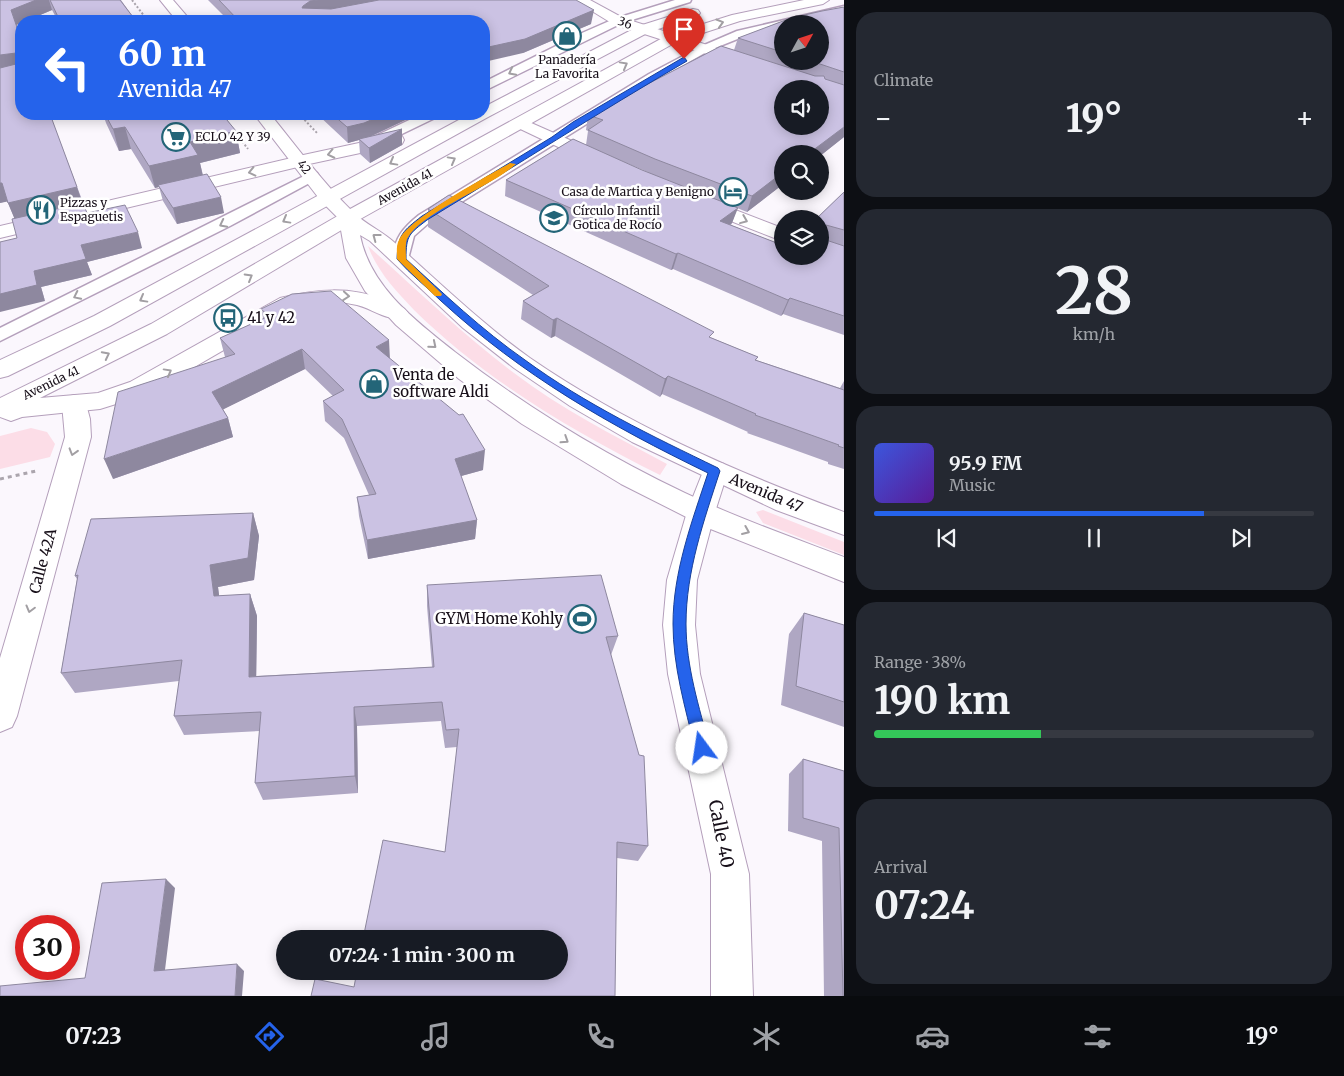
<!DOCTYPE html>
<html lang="en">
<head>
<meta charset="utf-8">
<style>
  :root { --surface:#171b24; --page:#242831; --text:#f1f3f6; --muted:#9ea1a6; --line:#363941; --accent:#2563eb }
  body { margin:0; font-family:Merriweather,serif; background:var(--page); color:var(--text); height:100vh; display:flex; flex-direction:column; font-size:19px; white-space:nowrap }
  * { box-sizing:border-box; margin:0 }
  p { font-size:16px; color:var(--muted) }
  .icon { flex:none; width:28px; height:28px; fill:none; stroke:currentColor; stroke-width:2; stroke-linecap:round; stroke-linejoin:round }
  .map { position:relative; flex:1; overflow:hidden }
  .side { display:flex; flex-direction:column; gap:12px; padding:12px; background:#0d0f14; width:500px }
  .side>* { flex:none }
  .top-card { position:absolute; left:15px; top:15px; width:475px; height:105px; border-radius:20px; box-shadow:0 2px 12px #0003; background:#2563eb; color:#fff; overflow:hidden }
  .needle { width:32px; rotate:50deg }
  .fabs { position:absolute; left:774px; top:15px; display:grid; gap:10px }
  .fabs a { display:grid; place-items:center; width:55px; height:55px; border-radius:50%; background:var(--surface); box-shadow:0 2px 12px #0003; font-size:25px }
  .speed { position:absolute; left:15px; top:915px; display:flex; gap:10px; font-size:25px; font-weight:700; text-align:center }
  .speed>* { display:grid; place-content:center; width:65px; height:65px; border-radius:50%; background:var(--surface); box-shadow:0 2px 12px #0003; line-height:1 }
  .speed .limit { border:8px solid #d22; background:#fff; color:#111 }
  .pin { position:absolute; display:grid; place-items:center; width:42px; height:42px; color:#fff; margin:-51px -21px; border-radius:50% 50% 50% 0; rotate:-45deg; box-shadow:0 0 5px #0007 }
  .pin .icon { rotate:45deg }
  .me { position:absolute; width:55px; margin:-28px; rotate:346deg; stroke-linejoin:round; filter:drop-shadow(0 0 4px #0008) }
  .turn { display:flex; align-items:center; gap:18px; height:105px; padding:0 20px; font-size:22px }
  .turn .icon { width:65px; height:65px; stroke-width:2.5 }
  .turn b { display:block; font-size:35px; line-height:42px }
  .big { font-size:38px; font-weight:700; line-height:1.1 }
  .side .tile { flex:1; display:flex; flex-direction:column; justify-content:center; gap:8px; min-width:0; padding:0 18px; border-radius:20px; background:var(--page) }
  .side .dial { align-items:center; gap:0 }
  .dial b { font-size:65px; line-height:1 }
  .song { display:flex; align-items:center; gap:15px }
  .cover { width:60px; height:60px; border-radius:8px; background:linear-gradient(135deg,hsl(230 70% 55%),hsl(270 70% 35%)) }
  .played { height:5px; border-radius:2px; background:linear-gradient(90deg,var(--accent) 75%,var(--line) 75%) }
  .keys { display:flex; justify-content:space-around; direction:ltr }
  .heat { display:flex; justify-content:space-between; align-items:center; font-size:28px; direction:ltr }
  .charge { height:8px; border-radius:4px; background:linear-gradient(90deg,#34c759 38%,var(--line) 0) }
  .trip { position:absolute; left:276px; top:930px; width:292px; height:50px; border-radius:25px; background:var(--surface); box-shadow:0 2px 12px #0003; font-weight:700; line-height:50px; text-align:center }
  .tabs { display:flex; height:80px; justify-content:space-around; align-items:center; background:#090b0e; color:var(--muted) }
  .tabs .icon { width:35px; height:35px }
  .tabs .active { color:var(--accent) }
  .tabs b { font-size:22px; color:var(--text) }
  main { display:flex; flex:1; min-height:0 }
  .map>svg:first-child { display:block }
</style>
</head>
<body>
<main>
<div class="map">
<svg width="844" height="996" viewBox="0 0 844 996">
  <rect width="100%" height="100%" fill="#fbf7fd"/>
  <path fill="#fcdde7" d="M368,246C416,289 462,334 514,373C561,409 615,436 667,464L660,475C572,431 484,379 414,310C396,291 377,271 368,246Z
    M31,428L47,432L55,444L50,457L0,469V436Z
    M763,510L844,542V555L763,523L756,512Z"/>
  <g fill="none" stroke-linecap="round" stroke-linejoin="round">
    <defs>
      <path id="lane" d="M675,0H691L690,2L622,23L484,91V82L582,33L614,19Z
        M844,6V12L795,24H782V27L745,36L710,50L657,80L431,221L414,236L407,263H395L393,259C394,238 403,228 419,215L649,74L702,46L737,31Z
        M422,114H439L437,117L377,146H367L365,143L367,140Z
        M312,172L317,173L319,176L317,179L230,226L0,341V328Z"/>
      <path id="street" d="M574,0H590L623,18L754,60L756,63L754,66H744L613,24Z
        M520,118L606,156L609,160L606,164L600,165L594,164L514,126L512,123L514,120Z
        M300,156L306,157L309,161L306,165L0,238V226Z
        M699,196L782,228V241L692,206L690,202L692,198Z
        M74,395L83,398L86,404L90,419L91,437L17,716L12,727L0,732V658L65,437L62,404L65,398Z
        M715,461L724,464L728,471L715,512L697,580L695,625L700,674L749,874L753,996H711V874L668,674L663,625L667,580L687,512L706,464Z"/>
      <path id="secondary" d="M160,0H173L191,21H177Z
        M254,114H270C297,147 322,182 353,212C365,224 382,231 395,243C439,282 482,324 530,358C626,424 735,472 844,512V535L776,510L632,442L570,406L514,368L463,328L370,241L360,235C370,287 416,321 455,352C534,413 620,464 711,505C754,524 799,540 844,557V582L708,528L621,484L522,424L459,379L396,325L365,291L346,258L339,219L321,201Z"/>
      <path id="primary" d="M804,0H829L823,4L740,21L678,41L355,222L167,334L40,398L98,393L130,382L280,298C317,289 349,286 385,300C393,303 403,305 408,313L405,318C388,322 373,309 357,305C337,300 316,303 296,308L148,394L100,409L22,417L11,421L0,417V398L151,324L341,214L668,35L732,15Z
        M693,9L698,10L700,13L698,16L649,32L488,117L110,326L8,376L0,378V360L94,316L470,114H484V107L639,26Z
        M396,135L402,136L404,140L402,144L300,166L294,165L291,161L294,157Z"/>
    </defs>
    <use href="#lane" stroke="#b49fbb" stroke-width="3"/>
    <use href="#street" stroke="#b49fbb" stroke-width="2"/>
    <use href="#secondary" stroke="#b49fbb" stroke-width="2"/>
    <use href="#primary" stroke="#b49fbb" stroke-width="2"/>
    <path stroke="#aba5ad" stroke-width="2" stroke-dasharray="2 2" stroke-linecap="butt" d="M132,0L148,21
      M299,114L317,133
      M235,132L248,149"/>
    <path stroke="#aba5ad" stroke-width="3" stroke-dasharray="4 4" stroke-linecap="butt" d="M0,479L36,471"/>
    <use href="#lane" fill="#fff" fill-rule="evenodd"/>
    <use href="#street" fill="#fff" fill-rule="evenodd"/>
    <use href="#secondary" fill="#fff" fill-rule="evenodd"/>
    <use href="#primary" fill="#fff" fill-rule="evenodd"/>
  </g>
  <path fill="#afa7c3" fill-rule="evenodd" d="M0,0H121L136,21H58L52,10L16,25L87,213L142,248L87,262L92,275L41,287L45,301L17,238L15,219L7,201L0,203Z
    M208,0H576L591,24L523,53L484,21H229Z
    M844,7V137L820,156V154H782V185L747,212L737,208L732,223L731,225L782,245V256H820V219H816L844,192V335L783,314L781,316L673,269L671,270L505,196L506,180L573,139L586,145L588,131L586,130L588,115L721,46L734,50L738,38L791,18L822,11ZM782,24H820V61H782ZM782,89H820V126H782ZM591,148L650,173L642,170Z
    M103,114H222L236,131L240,153L200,163L203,175L224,213L177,224L163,201L159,187L155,188L131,149L119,151L106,123Z
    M317,114H418L372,136L402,129V145L370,163L360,154L359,140L348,143Z
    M428,209L712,338L758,357L756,360L840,388L844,381V469L828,464V462L747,433L748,432L662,394L660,397L555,336L551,338L521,319L523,301L533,295L428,227Z
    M261,309L390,359L483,470L461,476L477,520L475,539L368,559L359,516L357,497L369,495L344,438L325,421L323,401L333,396L305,369L223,409L228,418L233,437L113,479L225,357L220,338L263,319Z
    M253,513L259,536L254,580L218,587L219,596L250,594L257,616L256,676L432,667L427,606V585L618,636L611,655L648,846L638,861L617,858L354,987L445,852L457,747L445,748L441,721L357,726L358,793L263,800L255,783L260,731L184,735L174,716L179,681L75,693L61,673L77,579L75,576Z
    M804,613L844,625V727L781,705L789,634Z
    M803,759L844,771V996H824L822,841L788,831L789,774Z"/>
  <path fill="#8e889f" d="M36,0H49L52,10L26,21H21V23L16,25L11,10Z
    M318,0H391L312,15L302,8L303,6L310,1Z
    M594,10L591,24L523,53L484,62V48Z
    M16,53L21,66L0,73V55Z
    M385,114H418L365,139H359V140L348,143L347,127Z
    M125,127L131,149L119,151L113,129Z
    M844,127V137L820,156V154H808Z
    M402,129V145L370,163L369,148Z
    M236,131L240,153L200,163L203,177L158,185L159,187L155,188L149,166L190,142Z
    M782,173V185L747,212L752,196Z
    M0,183H2L10,201L0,203Z
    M77,187L83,205L15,220L8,203Z
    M221,197L224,213L177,224L173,208Z
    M738,208L732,223L715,236L720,221Z
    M138,232L142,248L87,262L92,275L41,287L45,301L0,312V294L34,271L81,245Z
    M678,253L673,269L671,270L676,254Z
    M790,298L783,314L781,316L788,300Z
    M557,318L555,336L551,338L553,320Z
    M389,340L390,360L376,347Z
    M302,349L305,369L218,412L212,392Z
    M668,376L662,394L660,397L665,379Z
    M228,418L233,437L113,479L104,459Z
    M485,450L483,470L454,478L455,459Z
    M253,513L259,536L254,580L218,587L222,618L214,596L210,565Z
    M477,520L475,539L368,559L367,540Z
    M250,594L257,616L256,696L249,677Z
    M354,707L357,726L358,793L355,776Z
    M166,879L175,888L164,978L154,971Z
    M237,964L244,971L242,996H235Z"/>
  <path fill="#cbc2e3" stroke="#8e889f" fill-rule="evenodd" d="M0,0H36L11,10L21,39V114H50L77,187L8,203L2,183H0V68L16,64V53L0,55Z
    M50,0H120L136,21H60Z
    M219,0H318L310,1L303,6L302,8L331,9L379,0H576L594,10L525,39L484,48V21H239Z
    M844,7V72L811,61H820V24H782V52L738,38L791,18L822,11Z
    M721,46L815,76H824L825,79L844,85V127L808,154H782V173L752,196L655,159L588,130L603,120L588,115ZM782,89H820V126H782Z
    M105,114H222L236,131L190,142L198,155L149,166L125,127L113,129Z
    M332,114H385L364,123L347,127Z
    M402,129L369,148L359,139Z
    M573,139L642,170L738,208L720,221L782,245V256H820V219H816L844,192V230L826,225V240L844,246V316L790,298L788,300L678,253L676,254L506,180Z
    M207,174L221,197L173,208L158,185Z
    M449,195L714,332L709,337L758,357L755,360L844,390V448L838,446L839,445L755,415L756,414L668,376L665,379L557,318L553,320L523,301L549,286L428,209Z
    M83,203L87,213L125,205L138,232L81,245L86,259L34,271L37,285L0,294V242L17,238L12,219Z
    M331,291L389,340L376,347L459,415L463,414L485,450L455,459L477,520L367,540L357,497L376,494L342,419L323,401L344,390L302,349L212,392L228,418L104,459L118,392L235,354L220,338L269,316L261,309L292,294Z
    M253,513L248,558L210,565L214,596L250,594L249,677L434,667L427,585L601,575L618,636L606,637L639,755L644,756L648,846L617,842L615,996H311L315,979L354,987L357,971H560V939H363L383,840L445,852L459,729L446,730L442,702L354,707L355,776L255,783L261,712L174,716L182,660L61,673L78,575L75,576L91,519Z
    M804,613L844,625V702L796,686Z
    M803,759L844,771V996H843L839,828L803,818Z
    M166,879L154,971L237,964L235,996H0V986L85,978L102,883Z"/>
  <defs><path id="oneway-chevron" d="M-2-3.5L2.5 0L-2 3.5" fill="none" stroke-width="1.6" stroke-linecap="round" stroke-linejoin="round" transform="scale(1.25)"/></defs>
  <g stroke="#a29fa3">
    <use href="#oneway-chevron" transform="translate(720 23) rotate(-17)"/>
    <use href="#oneway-chevron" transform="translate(624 65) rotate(-29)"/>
    <use href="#oneway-chevron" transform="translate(512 72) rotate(153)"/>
    <use href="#oneway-chevron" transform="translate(331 154) rotate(168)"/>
    <use href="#oneway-chevron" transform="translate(452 160) rotate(-29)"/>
    <use href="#oneway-chevron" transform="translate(393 162) rotate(151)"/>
    <use href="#oneway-chevron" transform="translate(252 172) rotate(167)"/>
    <use href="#oneway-chevron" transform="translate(286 220) rotate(151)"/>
    <use href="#oneway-chevron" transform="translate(744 220) rotate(22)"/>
    <use href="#oneway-chevron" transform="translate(223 224) rotate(153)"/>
    <use href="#oneway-chevron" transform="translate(376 237) rotate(-143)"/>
    <use href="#oneway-chevron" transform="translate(249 277) rotate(-30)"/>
    <use href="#oneway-chevron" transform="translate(77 296) rotate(154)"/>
    <use href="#oneway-chevron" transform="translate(346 296) rotate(5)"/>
    <use href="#oneway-chevron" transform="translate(143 299) rotate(151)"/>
    <use href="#oneway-chevron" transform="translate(433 345) rotate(40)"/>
    <use href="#oneway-chevron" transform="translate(106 355) rotate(-27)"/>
    <use href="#oneway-chevron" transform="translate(168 372) rotate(-29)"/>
    <use href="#oneway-chevron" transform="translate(565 440) rotate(33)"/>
    <use href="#oneway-chevron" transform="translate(73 452) rotate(107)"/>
    <use href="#oneway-chevron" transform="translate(746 531) rotate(23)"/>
    <use href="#oneway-chevron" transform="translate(30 609) rotate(105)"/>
  </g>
  <path fill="#2563eb" stroke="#184099" d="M684,57L687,61C599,112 514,167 427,220C409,234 406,235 406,259C444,294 482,330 525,360C585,404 652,436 718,468L720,471C704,520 686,571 686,624C686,666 699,707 710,748L707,753L702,755L697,753L695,748C685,707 673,666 673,624C673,572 692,521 708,473C609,425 523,376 441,301C427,287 410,274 397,259C398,234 403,231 422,216L552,137L573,122Z"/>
  <path fill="#f59e0b" d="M510,163L516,164C492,187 421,212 407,239C405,245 406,253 406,259L442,294L441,296H435L397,259C397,253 396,245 399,240C409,218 486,177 510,163Z"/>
  <defs>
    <symbol id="shop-ring" viewBox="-11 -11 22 22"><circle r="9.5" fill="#fff" stroke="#236578" stroke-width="1.5"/><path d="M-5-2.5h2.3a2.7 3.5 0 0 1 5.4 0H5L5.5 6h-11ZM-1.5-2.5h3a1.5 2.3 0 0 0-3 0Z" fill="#236578"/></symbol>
    <symbol id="supermarket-ring" viewBox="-11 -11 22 22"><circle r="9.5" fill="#fff" stroke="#236578" stroke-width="1.5"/><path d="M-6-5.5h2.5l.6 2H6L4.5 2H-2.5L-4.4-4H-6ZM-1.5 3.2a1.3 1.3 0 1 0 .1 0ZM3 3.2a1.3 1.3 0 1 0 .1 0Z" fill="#236578"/></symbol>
    <symbol id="hotel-ring" viewBox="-11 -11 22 22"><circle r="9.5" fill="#fff" stroke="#236578" stroke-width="1.5"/><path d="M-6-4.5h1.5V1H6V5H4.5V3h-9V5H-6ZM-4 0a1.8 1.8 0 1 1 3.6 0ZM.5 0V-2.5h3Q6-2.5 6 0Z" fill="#236578"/></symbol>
    <symbol id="restaurant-ring" viewBox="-11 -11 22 22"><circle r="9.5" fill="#fff" stroke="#236578" stroke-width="1.5"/><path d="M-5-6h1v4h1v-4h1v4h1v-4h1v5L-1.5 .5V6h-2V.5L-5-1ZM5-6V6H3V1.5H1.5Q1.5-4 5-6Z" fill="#236578"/></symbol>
    <symbol id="school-ring" viewBox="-11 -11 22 22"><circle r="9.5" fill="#fff" stroke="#236578" stroke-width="1.5"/><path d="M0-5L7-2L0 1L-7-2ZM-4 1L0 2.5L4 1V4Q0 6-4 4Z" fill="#236578"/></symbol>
    <symbol id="bus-ring" viewBox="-11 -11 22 22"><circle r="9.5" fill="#fff" stroke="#236578" stroke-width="1.5"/><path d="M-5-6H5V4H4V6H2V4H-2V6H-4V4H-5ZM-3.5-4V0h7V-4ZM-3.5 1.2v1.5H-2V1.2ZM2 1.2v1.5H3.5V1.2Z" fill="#236578"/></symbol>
    <symbol id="stadium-ring" viewBox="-11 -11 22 22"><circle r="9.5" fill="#fff" stroke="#236578" stroke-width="1.5"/><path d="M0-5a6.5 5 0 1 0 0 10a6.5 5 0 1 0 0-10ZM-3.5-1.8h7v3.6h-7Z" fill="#236578"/></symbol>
  </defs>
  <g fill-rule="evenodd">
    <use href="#shop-ring" x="551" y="20" width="32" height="32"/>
    <use href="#supermarket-ring" x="160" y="121" width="32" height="32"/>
    <use href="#hotel-ring" x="717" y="176" width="32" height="32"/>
    <use href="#restaurant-ring" x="25" y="194" width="32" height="32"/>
    <use href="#school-ring" x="538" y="202" width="32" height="32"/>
    <use href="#bus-ring" x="212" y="302" width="32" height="32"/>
    <use href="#shop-ring" x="358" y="368" width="32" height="32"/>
    <use href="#stadium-ring" x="566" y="603" width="32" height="32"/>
  </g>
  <g text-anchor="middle" stroke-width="5" stroke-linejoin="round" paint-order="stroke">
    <g font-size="12" fill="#170f19" stroke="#fff">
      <text transform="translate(625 23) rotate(20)" y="4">36</text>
      <text transform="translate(304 167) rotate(51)" y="4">42</text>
      <text transform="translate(405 187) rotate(-29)" y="4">Avenida 41</text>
      <text transform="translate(51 383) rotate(-26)" y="4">Avenida 41</text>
    </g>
    <g font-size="12" fill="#170f19" stroke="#fff" text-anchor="start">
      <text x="567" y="64" text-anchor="middle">Panadería<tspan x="567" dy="14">La Favorita</tspan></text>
      <text x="195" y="141">ECLO 42 Y 39</text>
      <text x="714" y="196" text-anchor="end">Casa de Martica y Benigno</text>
      <text x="60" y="207">Pizzas y<tspan x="60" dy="14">Espaguetis</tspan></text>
      <text x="573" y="215">Círculo Infantil<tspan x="573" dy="14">Gotica de Rocío</tspan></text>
    </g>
    <g font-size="15" fill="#170f19" stroke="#fff" text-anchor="start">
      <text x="247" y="323">41 y 42</text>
      <text x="393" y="380">Venta de<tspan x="393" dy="17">software Aldi</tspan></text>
      <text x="563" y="624" text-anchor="end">GYM Home Kohly</text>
    </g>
    <g font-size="15" fill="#170f19" stroke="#fff">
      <text transform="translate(766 493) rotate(23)" y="5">Avenida 47</text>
      <text transform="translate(43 561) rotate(-75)" y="5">Calle 42A</text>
    </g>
    <g font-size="18" fill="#170f19" stroke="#fff">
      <text transform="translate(721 834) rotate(79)" y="6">Calle 40</text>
    </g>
  </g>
</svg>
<div class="fabs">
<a><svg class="needle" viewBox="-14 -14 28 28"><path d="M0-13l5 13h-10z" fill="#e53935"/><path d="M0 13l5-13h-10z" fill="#9ea1a6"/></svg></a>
<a><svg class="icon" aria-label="sound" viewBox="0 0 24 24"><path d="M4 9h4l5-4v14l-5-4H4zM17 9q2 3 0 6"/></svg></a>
<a><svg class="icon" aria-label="search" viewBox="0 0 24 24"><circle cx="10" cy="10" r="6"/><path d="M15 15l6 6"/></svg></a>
<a><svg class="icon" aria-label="layers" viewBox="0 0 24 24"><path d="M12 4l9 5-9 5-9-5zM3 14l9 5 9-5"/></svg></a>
</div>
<div class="speed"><div class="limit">30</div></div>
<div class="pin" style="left:684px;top:59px;background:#d93025"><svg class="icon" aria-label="arrive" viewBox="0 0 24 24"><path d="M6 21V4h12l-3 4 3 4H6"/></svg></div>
<svg class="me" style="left:702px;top:748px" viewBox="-20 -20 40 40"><circle r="19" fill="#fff"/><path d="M0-13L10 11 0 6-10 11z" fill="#2563eb"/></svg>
<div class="trip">07:24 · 1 min · 300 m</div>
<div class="top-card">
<div class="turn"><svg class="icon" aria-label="left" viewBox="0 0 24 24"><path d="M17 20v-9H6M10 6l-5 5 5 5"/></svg><div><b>60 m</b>Avenida 47</div></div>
</div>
</div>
<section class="side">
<div class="tile"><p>Climate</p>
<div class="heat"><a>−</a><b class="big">19°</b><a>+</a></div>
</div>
<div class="tile dial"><b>28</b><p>km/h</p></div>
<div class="tile">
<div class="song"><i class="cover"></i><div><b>95.9 FM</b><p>Music</p></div></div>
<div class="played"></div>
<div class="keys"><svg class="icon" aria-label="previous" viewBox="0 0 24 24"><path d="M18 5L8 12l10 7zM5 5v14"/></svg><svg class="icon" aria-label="pause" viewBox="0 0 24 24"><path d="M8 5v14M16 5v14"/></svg><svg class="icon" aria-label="next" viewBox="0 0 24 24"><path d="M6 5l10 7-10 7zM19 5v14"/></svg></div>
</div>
<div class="tile"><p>Range · 38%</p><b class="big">190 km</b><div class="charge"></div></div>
<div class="tile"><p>Arrival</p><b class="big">07:24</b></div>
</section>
</main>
<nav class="tabs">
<b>07:23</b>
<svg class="icon active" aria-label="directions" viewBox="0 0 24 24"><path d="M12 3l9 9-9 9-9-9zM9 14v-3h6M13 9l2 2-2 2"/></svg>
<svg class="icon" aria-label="music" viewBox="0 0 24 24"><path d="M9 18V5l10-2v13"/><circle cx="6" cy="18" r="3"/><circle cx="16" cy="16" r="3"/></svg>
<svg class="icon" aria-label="phone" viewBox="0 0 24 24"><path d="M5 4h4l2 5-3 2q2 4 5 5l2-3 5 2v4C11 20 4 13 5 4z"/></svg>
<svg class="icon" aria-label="climate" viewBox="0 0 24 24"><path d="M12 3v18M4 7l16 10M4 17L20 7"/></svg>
<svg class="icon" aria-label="car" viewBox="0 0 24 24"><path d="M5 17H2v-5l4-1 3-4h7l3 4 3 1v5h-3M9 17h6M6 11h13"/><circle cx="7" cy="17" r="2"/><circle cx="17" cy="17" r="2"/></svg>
<svg class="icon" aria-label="filters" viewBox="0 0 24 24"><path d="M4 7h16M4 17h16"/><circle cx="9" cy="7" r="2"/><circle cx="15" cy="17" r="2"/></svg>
<b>19°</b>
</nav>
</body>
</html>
